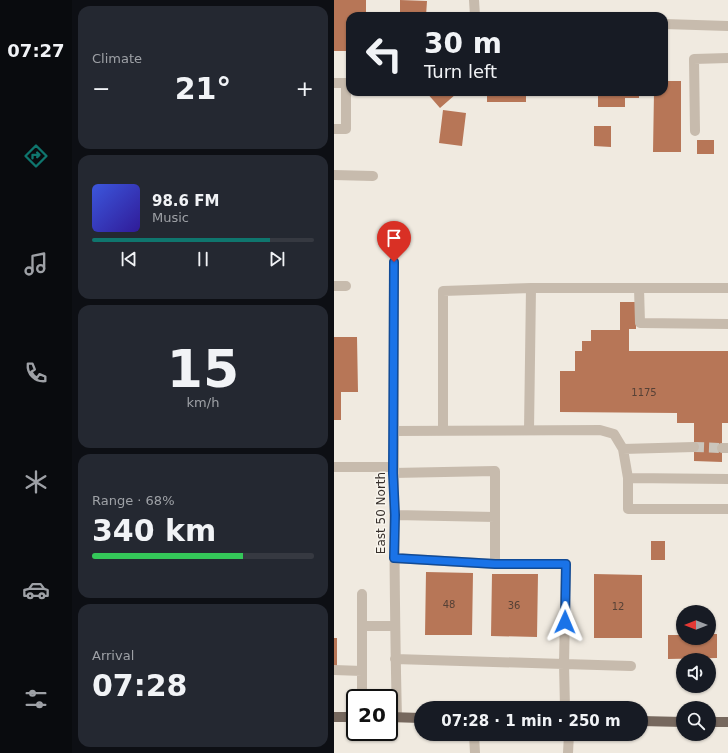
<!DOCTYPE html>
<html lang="en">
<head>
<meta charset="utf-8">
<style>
  :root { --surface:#171b24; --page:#242831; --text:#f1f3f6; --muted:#9ea1a6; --line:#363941; --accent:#0f766e }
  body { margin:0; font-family:"DejaVu Sans",sans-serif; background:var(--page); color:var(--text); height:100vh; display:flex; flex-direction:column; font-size:15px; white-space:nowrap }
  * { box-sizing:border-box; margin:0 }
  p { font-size:13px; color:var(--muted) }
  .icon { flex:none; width:22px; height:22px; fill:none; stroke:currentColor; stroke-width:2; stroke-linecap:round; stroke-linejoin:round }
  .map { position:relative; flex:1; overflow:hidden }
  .side { display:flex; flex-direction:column; gap:6px; padding:6px; background:#0d0f14; width:262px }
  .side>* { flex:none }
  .top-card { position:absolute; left:12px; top:12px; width:322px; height:84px; border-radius:12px; box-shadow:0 1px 3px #0004; background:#171b24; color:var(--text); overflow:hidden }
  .needle { width:26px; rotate:270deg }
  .tools { position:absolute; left:342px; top:605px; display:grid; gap:8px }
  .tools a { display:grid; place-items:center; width:40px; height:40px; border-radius:50%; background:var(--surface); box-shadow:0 1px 3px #0004; font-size:20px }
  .speed { position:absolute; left:12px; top:689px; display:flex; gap:8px; font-size:20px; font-weight:700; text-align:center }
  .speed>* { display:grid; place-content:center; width:52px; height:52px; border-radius:50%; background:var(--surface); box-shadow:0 1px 3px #0004; line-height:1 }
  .speed .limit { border:2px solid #111; border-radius:6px; background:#fff; color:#111 }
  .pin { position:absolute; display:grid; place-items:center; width:34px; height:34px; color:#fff; margin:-41px -17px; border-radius:50% 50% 50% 0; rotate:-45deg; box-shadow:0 0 4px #0007 }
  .pin .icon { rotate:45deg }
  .me { position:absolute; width:44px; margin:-22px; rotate:1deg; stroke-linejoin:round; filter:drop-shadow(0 0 3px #0008) }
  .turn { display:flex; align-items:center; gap:14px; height:84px; padding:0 12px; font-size:18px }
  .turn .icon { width:52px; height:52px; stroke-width:2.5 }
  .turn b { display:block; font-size:28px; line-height:34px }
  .big { font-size:30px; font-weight:700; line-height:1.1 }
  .side .tile { flex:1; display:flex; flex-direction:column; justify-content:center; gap:6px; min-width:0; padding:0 14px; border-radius:12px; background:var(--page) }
  .side .dial { align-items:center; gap:0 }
  .dial b { font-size:52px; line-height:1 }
  .song { display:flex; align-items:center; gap:12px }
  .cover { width:48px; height:48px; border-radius:6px; background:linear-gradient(135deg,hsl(230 70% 55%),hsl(250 70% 35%)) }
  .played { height:4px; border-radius:2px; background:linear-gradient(90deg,var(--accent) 80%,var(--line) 80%) }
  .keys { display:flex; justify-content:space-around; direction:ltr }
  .heat { display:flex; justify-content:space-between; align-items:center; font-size:22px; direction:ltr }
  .charge { height:6px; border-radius:3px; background:linear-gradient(90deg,#34c759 68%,var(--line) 0) }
  .trip { position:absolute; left:80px; top:701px; width:234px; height:40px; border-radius:20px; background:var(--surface); box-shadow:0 1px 3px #0004; font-weight:700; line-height:40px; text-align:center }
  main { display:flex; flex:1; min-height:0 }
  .tabs { display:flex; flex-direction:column; width:72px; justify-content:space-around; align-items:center; background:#090b0e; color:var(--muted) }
  .tabs .icon { width:28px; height:28px }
  .tabs .on { color:var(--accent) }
  .tabs b { font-size:18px; color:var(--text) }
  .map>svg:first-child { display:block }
</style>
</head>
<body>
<main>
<nav class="tabs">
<b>07:27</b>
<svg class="icon on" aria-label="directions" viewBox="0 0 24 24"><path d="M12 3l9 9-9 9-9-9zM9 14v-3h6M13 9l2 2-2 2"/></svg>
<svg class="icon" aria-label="music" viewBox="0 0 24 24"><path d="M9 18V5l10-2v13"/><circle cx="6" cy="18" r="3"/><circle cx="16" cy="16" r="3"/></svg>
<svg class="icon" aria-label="phone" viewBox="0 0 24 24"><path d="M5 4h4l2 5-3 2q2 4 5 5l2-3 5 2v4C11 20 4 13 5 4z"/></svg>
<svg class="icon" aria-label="climate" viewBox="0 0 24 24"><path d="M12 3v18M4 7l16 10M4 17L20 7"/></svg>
<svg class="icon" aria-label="car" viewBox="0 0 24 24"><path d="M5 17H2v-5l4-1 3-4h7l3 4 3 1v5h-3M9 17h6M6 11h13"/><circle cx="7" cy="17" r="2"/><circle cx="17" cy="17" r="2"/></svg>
<svg class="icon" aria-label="filters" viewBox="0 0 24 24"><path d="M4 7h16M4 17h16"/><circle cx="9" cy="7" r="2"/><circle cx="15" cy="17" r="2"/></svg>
</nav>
<section class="side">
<div class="tile"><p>Climate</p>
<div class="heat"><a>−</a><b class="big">21°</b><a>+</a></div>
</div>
<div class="tile">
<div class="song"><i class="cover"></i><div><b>98.6 FM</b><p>Music</p></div></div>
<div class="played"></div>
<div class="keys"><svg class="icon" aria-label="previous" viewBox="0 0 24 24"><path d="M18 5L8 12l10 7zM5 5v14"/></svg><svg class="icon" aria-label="pause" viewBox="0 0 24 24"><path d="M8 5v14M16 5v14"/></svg><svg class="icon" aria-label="next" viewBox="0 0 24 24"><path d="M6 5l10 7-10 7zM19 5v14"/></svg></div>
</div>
<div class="tile dial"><b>15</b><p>km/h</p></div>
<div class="tile"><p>Range · 68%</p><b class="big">340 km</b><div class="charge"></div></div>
<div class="tile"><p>Arrival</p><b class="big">07:28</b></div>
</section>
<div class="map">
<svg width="394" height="753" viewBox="0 0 394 753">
  <rect width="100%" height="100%" fill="#f0eae0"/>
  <path fill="#b77657" d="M0,0H32V16H16V51H0Z
    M66,0L93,1L92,16H66Z
    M330,81H347V152H319L320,92H330Z
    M92,92H120L122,94L106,108Z
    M153,92H192V102H153Z
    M264,92H305V98H291V107H264Z
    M109,110L132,113L128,146L105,143Z
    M260,126H277V147L260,146Z
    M363,140H380V154H363Z
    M286,302H302V329H295V351H394V423H388V462L360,461V423H343V413L226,412V371H241V351H248V341H257V330H286Z
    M0,337H23L24,392H7V420H0Z
    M317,541H331V560H317Z
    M92,572L139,573L138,635H91Z
    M158,574H204L203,637L157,636Z
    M260,574L308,575V638H260Z
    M375,634H383V658L334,659V635H349V638H375Z
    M0,638H3V667H0Z"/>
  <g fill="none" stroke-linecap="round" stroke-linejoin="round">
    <path stroke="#cbc5bc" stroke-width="10" stroke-dasharray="10 5" stroke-linecap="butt" d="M360,447L388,448"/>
    <path stroke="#c7bbad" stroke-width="10" d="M140,0L141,16
      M330,24L394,26
      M0,83H12V129H0
      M361,131L360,59L394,58
      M0,175L39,176
      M60,262C60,414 59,565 63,717
      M0,286H12
      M305,288L306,323L394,324
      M109,430V291L197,288
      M195,430L197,288H394
      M60,431L266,430L280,434L289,449L294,478L394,479
      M388,448H394
      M289,449L360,447
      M0,467H59
      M59,473L161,471V564
      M294,478V509H394
      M61,515L161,517
      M60,558L161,564H232L230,664L61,659
      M28,594V626
      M0,670L28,671
      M28,698V626H61
      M231,708L230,664L297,666
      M140,734L141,753
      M234,753L235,734"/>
    <path stroke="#76685e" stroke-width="10" d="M0,717H21
      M55,717L87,718
      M307,721L349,722
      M375,722H394"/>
  </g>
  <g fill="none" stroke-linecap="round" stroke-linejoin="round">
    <defs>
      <path id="route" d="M60,262L59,473L61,515L60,558L161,564H232L231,622"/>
    </defs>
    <use href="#route" stroke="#114b97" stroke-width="10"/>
    <use href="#route" stroke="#1a73e8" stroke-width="7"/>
  </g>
  <g text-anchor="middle" stroke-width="3" stroke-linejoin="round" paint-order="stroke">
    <g font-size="10" fill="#564136">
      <text x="310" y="396">1175</text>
      <text x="115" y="608">48</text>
      <text x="180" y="609">36</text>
      <text x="284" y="610">12</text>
    </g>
    <g font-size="12" fill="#362f2b" stroke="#f8f4ec">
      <text transform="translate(47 513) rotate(-90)" y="4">East 50 North</text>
    </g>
  </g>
</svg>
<div class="tools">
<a><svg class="needle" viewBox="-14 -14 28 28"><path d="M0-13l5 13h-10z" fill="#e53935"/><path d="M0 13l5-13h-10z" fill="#9ea1a6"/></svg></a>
<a><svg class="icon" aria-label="sound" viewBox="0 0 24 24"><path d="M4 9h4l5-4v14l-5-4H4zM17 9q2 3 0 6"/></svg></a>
<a><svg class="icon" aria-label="search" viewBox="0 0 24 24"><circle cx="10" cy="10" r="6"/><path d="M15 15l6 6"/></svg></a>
</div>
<div class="speed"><div class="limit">20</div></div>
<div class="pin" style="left:60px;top:262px;background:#d93025"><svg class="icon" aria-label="arrive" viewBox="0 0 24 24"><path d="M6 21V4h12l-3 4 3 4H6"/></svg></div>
<svg class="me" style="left:231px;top:622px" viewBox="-20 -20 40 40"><path d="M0-17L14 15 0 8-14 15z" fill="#1a73e8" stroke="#fff" stroke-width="4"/></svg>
<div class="trip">07:28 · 1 min · 250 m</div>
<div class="top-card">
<div class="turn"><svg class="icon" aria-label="left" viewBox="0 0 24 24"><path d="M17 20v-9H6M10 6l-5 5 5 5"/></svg><div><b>30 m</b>Turn left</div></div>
</div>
</div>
</main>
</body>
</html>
